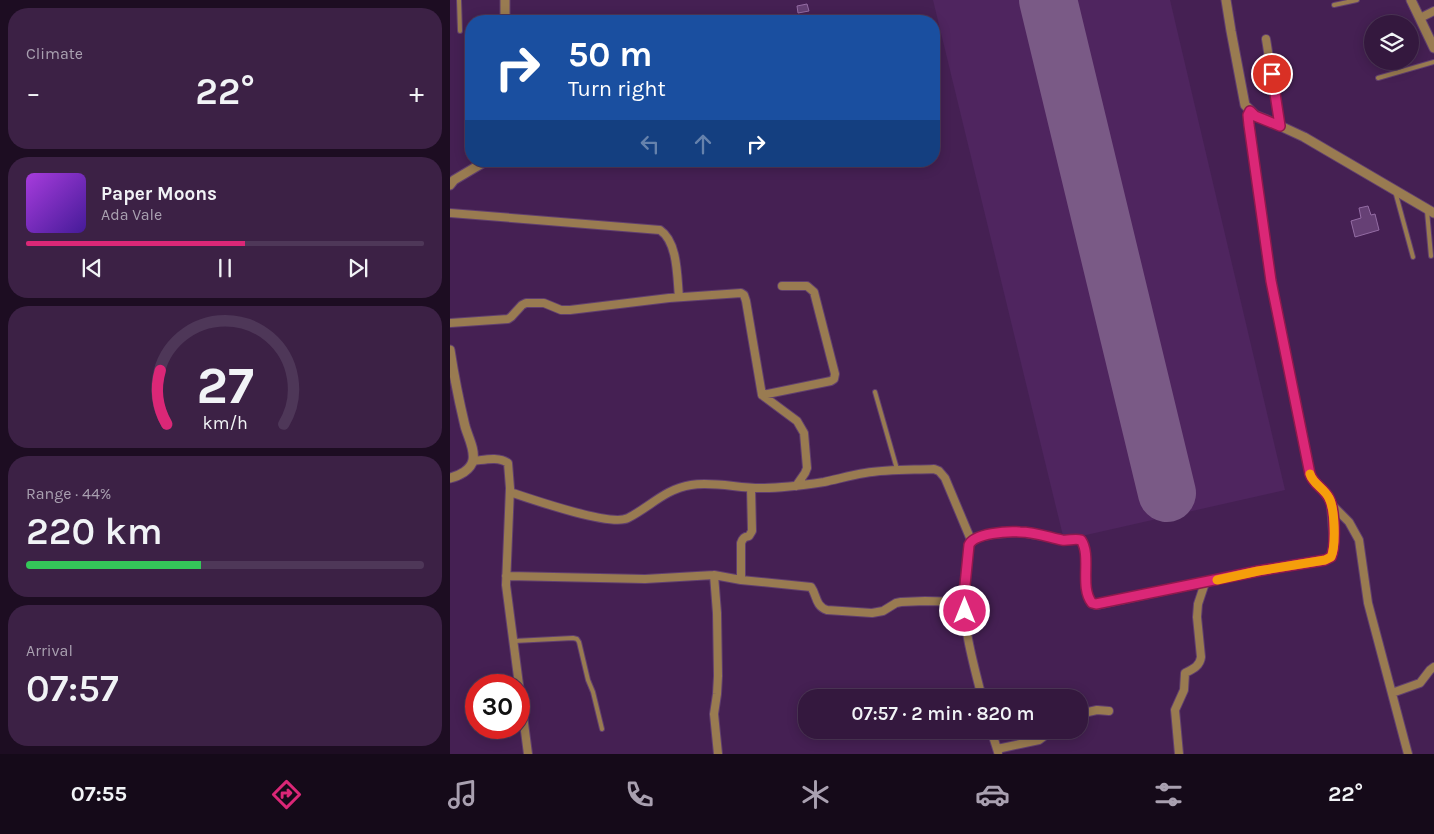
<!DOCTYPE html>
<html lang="en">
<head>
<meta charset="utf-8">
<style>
  :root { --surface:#34183e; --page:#3c2145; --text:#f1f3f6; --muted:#a9a0b0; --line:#4e3758; --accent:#db2777 }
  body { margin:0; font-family:Karla,sans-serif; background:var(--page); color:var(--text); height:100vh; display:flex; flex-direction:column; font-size:19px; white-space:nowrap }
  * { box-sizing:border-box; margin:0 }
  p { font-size:16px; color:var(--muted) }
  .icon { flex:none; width:28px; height:28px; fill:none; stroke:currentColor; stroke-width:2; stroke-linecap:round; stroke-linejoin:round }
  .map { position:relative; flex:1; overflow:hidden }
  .side { display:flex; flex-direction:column; gap:8px; padding:8px; background:#1d0d22; width:450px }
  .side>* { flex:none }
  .top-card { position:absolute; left:15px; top:15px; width:475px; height:152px; border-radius:20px; box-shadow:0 2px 12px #0003,0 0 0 1px var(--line); background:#1a4fa0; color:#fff; overflow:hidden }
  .buttons { position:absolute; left:914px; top:15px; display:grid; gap:10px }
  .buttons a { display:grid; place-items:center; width:55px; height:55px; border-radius:50%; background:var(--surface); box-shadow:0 2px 12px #0003,0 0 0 1px var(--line); font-size:25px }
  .speed { position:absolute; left:15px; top:674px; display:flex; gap:10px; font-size:25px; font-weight:700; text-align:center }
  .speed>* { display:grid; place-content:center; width:65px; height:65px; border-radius:50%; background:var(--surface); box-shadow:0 2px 12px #0003,0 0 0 1px var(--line); line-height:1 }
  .speed .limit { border:8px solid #d22; background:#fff; color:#111 }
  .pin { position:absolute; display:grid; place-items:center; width:42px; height:42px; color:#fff; margin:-21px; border:2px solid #fff; border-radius:50%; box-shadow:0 1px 5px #0007 }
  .me { position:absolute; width:55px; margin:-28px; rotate:0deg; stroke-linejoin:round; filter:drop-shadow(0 0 4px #0008) }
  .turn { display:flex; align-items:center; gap:18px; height:105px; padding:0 20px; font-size:22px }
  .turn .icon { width:65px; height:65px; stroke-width:2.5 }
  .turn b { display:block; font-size:35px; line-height:42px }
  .lanes { display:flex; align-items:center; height:48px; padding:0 20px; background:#0003; justify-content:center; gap:25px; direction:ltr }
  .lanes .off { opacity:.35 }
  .big { font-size:38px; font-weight:600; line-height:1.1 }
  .side .tile { flex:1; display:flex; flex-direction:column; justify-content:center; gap:8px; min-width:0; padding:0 18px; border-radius:20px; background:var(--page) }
  .side .dial { align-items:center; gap:0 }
  .dial svg { height:130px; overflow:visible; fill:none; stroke:var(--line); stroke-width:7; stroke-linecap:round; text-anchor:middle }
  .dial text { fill:var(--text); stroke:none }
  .song { display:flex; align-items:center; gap:15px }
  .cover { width:60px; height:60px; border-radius:8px; background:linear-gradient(135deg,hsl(280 70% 55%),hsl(260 70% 35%)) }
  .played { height:5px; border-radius:2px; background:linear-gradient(90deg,var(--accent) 55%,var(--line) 55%) }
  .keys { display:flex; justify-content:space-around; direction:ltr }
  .heat { display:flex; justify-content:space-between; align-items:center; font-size:28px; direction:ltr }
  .charge { height:8px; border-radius:4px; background:linear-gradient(90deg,#34c759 44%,var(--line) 0) }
  .trip { position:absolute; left:348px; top:689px; width:290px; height:50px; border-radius:20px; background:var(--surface); box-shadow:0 2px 12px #0003,0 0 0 1px var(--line); font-weight:600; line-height:50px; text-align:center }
  .tab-bar { display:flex; height:80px; justify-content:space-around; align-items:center; background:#150a19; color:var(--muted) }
  .tab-bar .icon { width:35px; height:35px }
  .tab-bar .active { color:var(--accent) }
  .tab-bar b { font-size:22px; color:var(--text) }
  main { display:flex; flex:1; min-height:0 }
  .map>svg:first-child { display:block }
</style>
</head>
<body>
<main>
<section class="side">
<div class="tile"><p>Climate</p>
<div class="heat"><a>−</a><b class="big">22°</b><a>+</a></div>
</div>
<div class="tile">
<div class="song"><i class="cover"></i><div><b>Paper Moons</b><p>Ada Vale</p></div></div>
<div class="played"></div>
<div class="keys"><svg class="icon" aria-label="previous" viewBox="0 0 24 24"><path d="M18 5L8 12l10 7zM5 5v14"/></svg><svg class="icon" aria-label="pause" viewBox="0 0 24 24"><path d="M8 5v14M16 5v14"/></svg><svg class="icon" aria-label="next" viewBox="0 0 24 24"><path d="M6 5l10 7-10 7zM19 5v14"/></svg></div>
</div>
<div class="tile dial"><svg viewBox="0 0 100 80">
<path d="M14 69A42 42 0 1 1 86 69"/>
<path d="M14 69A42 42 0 0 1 10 36" stroke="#db2777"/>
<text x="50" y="56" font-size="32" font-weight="700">27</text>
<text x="50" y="72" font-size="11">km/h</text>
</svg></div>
<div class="tile"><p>Range · 44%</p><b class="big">220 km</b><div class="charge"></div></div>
<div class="tile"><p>Arrival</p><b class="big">07:57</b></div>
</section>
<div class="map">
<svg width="984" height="754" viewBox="0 0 984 754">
  <rect width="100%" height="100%" fill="#452053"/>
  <path fill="#4f255f" d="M483,0H720L835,490L614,540Z"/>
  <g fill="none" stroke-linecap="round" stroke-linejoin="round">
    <path stroke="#7a5a86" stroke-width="58" d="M598,0L717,493"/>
  </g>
  <path fill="#664075" stroke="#946ca4" d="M357,4L359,11L348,13L347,6Z
    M918,206L921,215L925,214L929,230L905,237L901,221L911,218L909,208Z"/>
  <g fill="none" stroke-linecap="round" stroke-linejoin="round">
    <defs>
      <path id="service" d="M9,0L10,31
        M884,5L907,0
        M928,78L984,62
        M945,191L963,257
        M977,211L981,256
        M425,392L447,469
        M64,641L123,638L127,639L129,642L138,680L143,692L152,729"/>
      <path id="minor" d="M970,18L984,11
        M816,39L830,126
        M0,213L210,230C228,242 227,277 229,297
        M0,323L58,319L61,317L72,305L76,303H94L111,310H120L219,298L291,293L294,295L296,301L312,395L347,421L354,433L357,468L355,473L346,486
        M312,395L381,381L384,379L385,374L364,292L357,286H332
        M23,461C34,460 48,456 58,463L60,488L56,585L78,754
        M60,492C81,499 161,527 178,518C200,507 215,489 241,485C264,481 291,489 314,488C334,488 354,485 374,482C388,479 402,475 415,473C438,469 461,470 484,469L489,471L495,478L521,540
        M881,504L899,522L909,540L918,603L958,754
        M264,575L267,613L268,676L267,694L264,714L268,754
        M56,576L195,579L264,575L291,580L361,587C367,595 365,606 377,610L422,613L433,611L446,603L451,602L475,601L514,602
        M291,580V543C293,538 294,537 299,536L302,531L301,488
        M942,693L970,683L980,670L984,667
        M532,698C524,665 513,629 514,595C515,578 518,561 519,545L521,540L524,538L543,534L570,532L616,540L628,539L631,540C642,556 629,587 642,603L646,605L808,571L875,560L881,557L884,546L881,504C876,489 864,486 860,474L821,281L799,125L798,115L800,111
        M629,714L647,710L659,711
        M541,730L548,752
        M547,749L589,740L593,737L597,730
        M729,754L725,710L734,690L735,673C743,669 750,666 751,657L747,617L748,604L755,583"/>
      <path id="tertiary" d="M776,0L781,31L795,105L805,115L815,119L854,137L984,213
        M961,0L984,48
        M55,21V0
        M0,185L4,180L36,161
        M0,350C4,376 9,401 15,426C18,437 25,449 23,460C21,470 9,476 0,478"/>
    </defs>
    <use href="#service" stroke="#613f6f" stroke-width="6"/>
    <use href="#minor" stroke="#613f6f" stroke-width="10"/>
    <use href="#tertiary" stroke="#613f6f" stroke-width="11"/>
    <use href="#service" stroke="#997b51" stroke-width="4"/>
    <use href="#minor" stroke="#997b51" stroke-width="8"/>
    <use href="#tertiary" stroke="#997b51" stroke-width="9"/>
  </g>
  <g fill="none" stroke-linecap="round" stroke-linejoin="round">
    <defs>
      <path id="route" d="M515,611L514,595L519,545C524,533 558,531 570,532C584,532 598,537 612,540C618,541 625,538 631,540C642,556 629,587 642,603L646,604L808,571L875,560L881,557C886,546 885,509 879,498C874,488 863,484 860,474L821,281L799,125L798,115L800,111L805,116L830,126L822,74"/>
    </defs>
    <use href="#route" stroke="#8e194d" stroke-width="12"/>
    <use href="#route" stroke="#db2777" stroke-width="9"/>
    <path stroke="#f59e0b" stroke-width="9" d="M767,580L808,571L875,560L881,557C886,546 885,509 879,498C874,488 863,484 860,474"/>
  </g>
</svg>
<div class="buttons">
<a><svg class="icon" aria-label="layers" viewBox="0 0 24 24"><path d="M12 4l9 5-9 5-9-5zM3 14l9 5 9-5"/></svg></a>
</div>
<div class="speed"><div class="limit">30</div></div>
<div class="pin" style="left:822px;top:74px;background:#d93025"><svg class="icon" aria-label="arrive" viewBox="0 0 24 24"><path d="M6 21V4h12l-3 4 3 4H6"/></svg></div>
<svg class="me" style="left:515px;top:611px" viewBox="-20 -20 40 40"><circle r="17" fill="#db2777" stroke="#fff" stroke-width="3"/><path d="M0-11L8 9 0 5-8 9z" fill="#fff"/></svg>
<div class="trip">07:57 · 2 min · 820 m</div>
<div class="top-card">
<div class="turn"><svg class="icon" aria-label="right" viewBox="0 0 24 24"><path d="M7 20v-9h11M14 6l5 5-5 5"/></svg><div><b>50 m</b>Turn right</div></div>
<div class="lanes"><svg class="icon off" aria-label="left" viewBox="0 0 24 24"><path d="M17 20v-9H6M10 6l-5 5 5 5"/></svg><svg class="icon off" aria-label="ahead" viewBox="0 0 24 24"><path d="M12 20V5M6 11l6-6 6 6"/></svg><svg class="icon" aria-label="right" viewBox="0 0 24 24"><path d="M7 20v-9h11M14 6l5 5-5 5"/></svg></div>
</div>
</div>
</main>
<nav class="tab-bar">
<b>07:55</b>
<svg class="icon active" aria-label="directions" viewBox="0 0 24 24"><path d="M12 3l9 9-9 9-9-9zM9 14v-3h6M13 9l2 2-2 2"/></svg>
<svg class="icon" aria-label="music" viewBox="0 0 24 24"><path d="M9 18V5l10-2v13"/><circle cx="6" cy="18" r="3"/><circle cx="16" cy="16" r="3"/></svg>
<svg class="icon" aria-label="phone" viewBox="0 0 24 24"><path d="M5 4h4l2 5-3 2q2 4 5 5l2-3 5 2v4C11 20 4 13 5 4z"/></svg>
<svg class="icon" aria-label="climate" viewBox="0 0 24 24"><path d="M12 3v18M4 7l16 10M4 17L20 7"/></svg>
<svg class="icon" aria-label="car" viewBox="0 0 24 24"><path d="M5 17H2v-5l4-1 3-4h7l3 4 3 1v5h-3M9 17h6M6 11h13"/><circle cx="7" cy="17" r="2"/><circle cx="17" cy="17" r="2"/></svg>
<svg class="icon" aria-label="filters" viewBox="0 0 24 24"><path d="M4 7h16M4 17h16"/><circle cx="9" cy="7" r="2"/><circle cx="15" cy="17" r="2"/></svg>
<b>22°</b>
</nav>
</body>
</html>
